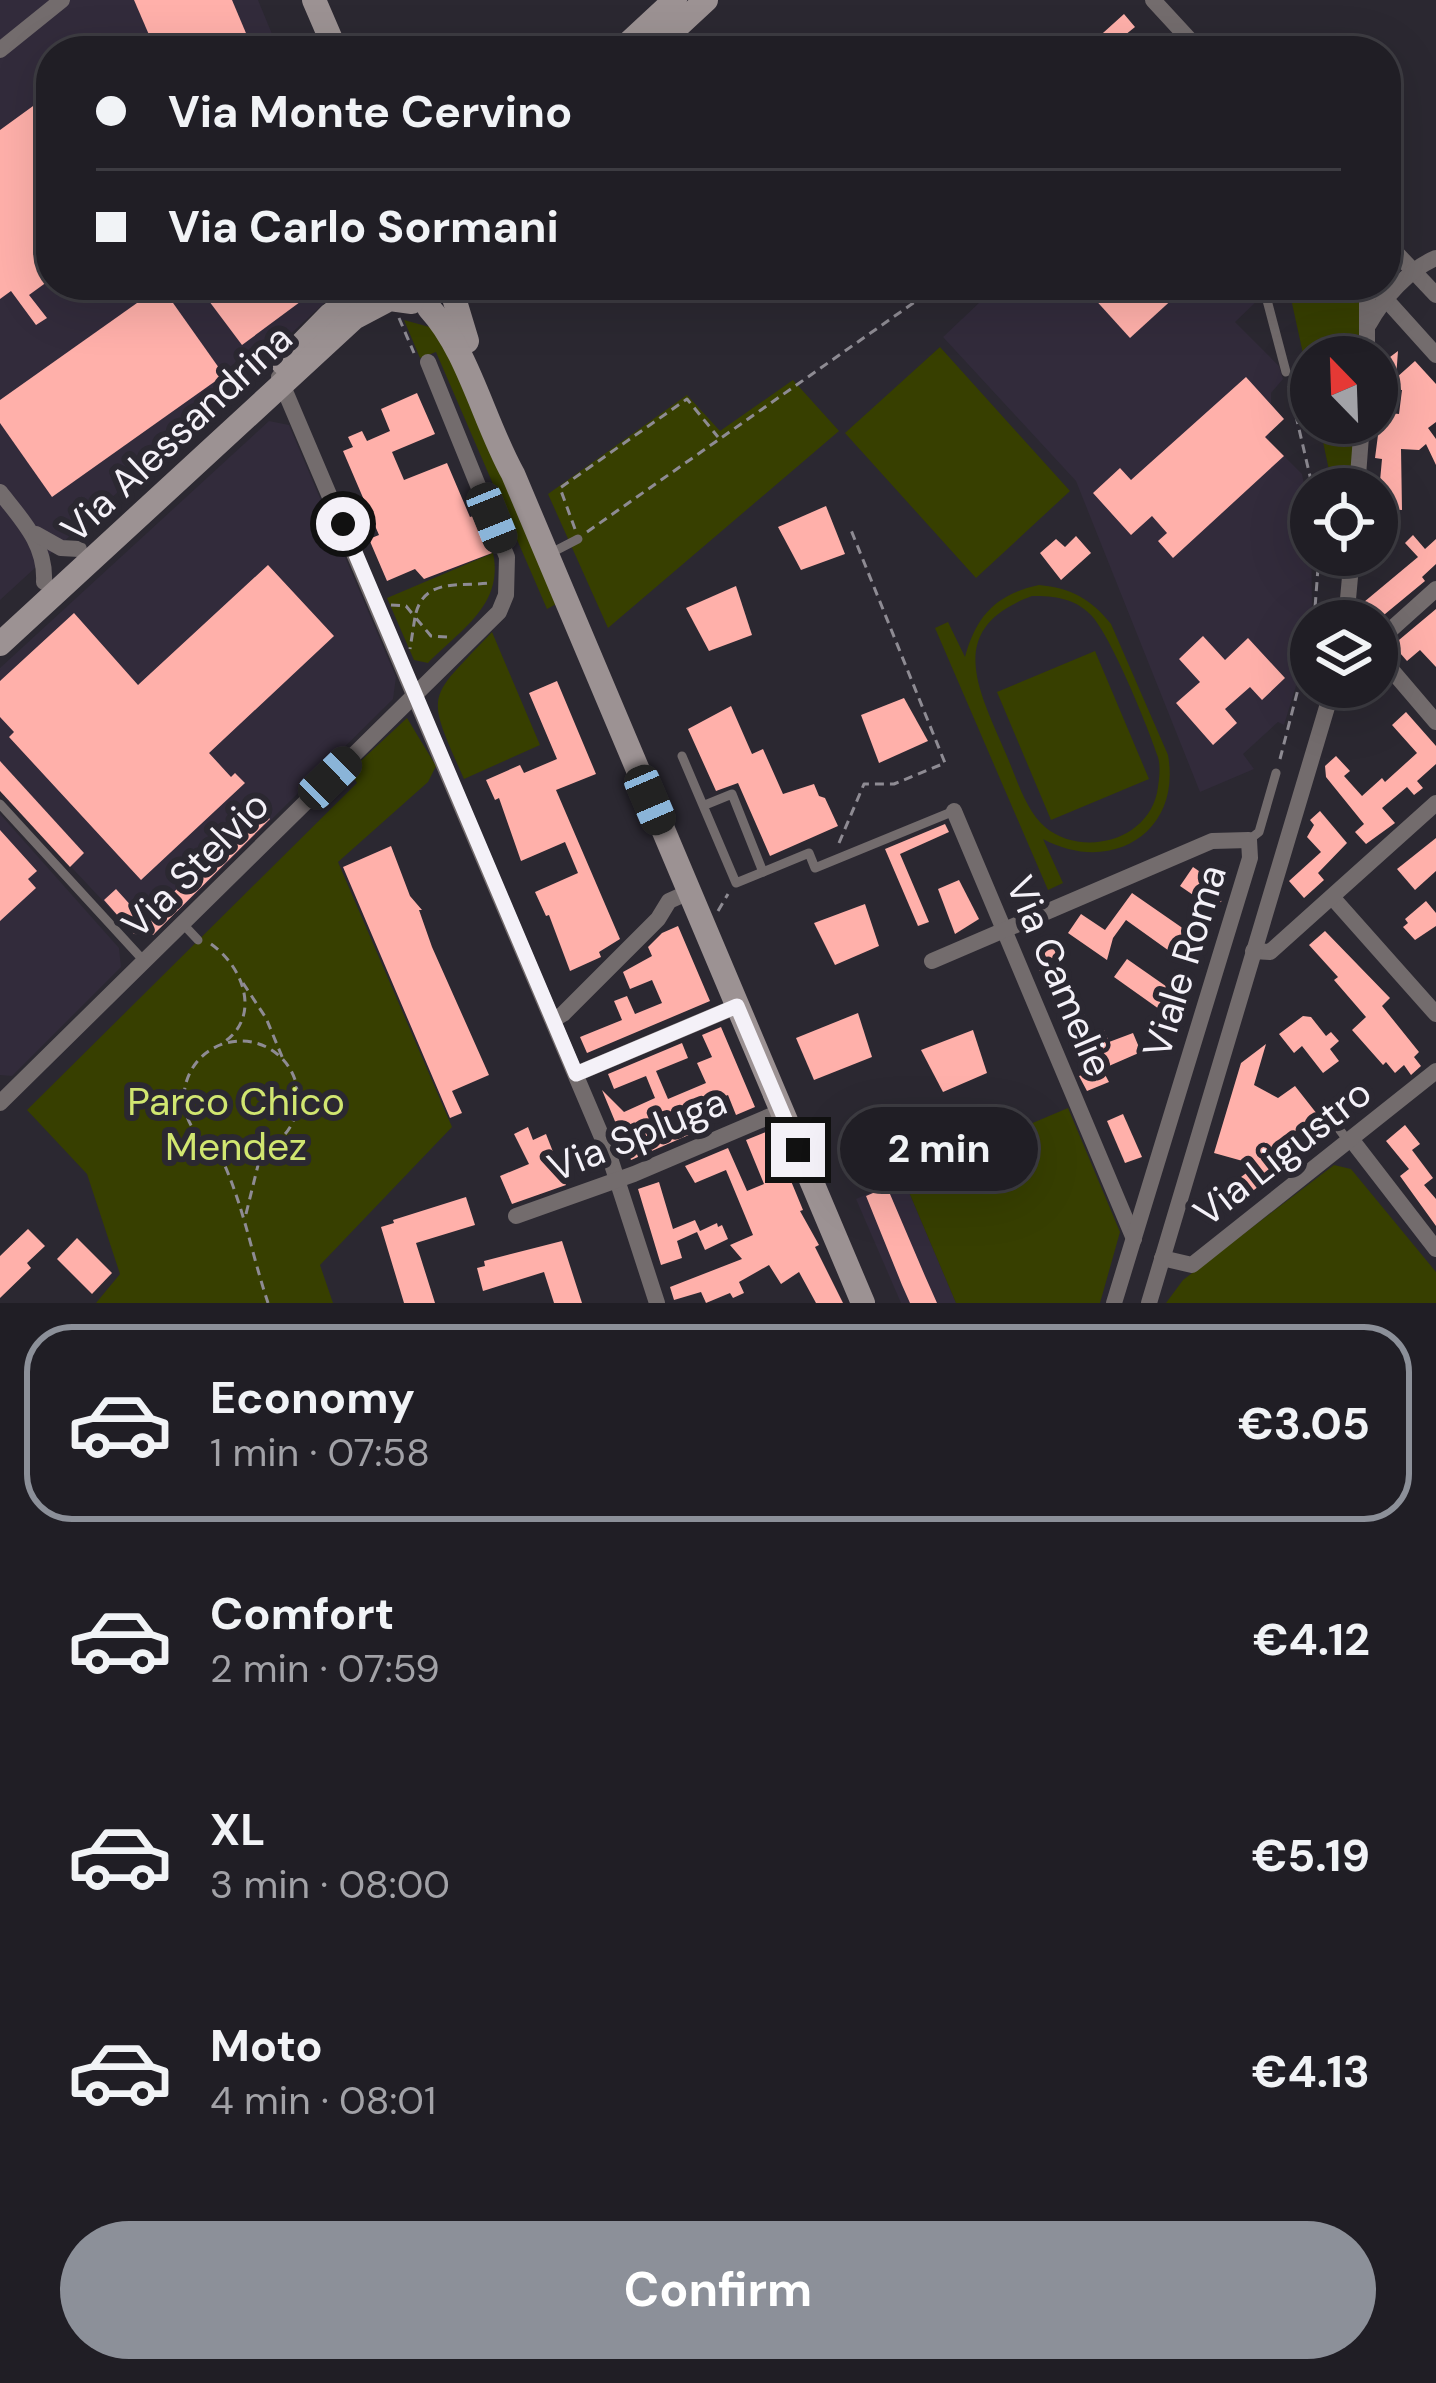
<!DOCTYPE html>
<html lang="en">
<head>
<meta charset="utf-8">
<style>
  :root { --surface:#201e25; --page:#28272d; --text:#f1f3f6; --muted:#a2a2a7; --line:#3d3c42; --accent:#8c9099 }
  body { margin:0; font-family:"DM Sans",sans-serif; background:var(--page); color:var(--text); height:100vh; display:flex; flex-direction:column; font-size:45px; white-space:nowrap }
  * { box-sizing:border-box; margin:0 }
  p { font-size:39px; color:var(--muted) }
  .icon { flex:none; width:66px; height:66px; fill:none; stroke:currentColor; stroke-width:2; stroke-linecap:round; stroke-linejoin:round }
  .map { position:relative; height:1303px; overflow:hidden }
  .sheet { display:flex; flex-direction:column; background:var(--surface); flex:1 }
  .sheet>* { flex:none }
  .banner { position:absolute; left:36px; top:36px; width:1365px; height:264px; border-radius:48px; box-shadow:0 12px 48px #0002,0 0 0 3px var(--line); display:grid; align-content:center; height:264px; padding:0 60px; background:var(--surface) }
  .needle { width:78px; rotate:337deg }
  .fabs { position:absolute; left:1290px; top:336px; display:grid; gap:24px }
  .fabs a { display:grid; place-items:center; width:108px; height:108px; border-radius:50%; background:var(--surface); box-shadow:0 12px 48px #0002,0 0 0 3px var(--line); font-size:60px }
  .end { position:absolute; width:54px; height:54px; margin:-27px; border:15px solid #f4f1f8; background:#111; box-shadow:0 0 0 6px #111 }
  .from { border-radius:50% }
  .bubble { position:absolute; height:84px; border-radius:42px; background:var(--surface); box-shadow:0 12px 48px #0002,0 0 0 3px var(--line); font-size:39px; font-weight:700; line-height:84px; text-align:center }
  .car { position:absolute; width:36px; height:72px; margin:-36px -18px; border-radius:15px; box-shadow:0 0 9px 3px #0007; background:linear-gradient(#222 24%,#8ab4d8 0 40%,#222 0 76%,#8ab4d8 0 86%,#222 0) }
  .banner b { display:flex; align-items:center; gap:42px; height:114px; font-size:45px }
  .banner b+b { border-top:3px solid var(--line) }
  .banner i { width:30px; height:30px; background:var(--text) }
  ul { padding:21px 0 0; list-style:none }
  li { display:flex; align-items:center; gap:36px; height:198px; margin:0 24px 18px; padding:0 36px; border:6px solid transparent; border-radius:48px }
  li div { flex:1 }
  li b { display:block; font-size:45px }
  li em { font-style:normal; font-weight:700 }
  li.current { border-color:var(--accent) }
  li>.icon { width:108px; height:108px; stroke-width:1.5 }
  .button { display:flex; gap:24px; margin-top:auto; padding:24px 60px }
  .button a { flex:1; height:138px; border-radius:72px; background:var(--accent); color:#fff; font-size:48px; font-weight:700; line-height:138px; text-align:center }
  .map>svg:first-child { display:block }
  .built { fill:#322b3b }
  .green { fill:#373f00; fill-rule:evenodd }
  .building { fill:#ffb0aa }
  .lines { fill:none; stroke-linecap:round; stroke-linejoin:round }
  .path { stroke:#8e8b93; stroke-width:3; stroke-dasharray:9 6; stroke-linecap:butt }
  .lane { stroke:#736c6d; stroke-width:9 }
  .street { stroke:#736c6d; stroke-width:16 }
  .secondary { stroke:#9c9293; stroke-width:24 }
  .route { stroke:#f4f1f8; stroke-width:15 }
  .labels { text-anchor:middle; stroke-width:12; stroke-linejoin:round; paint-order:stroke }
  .street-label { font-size:39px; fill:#f4f1f8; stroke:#2b2831 }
  .park-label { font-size:39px; fill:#d1e670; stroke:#2b2831 }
</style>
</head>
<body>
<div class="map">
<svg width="1436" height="1303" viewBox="0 0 1436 1303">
  <rect width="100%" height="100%" fill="#2b2831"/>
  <g class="built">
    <polygon points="0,0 258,0 279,51 51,51 51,285 344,285 0,600"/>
    <polygon points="998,285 1256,285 1259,299 1235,322 1279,366 1283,379 1271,393 1271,404 1284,419 1270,432 1269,441 1302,474 1311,520 1312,606 1303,663 1284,725 1278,722 1243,754 1254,769 1200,792 1076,481 943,337"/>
    <polygon points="269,421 289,425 396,677 393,699 180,910 134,934 0,791 0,668"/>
    <polygon points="0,814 119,948 121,967 12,1076 0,1075"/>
    <polygon points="903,1178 956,1303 901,1303 856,1199"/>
  </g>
  <g class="green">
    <polygon points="1288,285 1357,285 1361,296 1361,357 1311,357 1311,390"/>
    <polygon points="404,320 433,328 448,340 558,603 547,609 436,352 420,358"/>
    <polygon points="940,347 1070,491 976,578 845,433"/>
    <polygon points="793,380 839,431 608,628 548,494 687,395 720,431"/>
    <polygon points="1319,423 1356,423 1351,489 1333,489"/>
    <path d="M493,553c11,52 -32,76 -65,110l-14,-3 -27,-62z"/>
    <path d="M1039,585c32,3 52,14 72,39l57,131c14,79 -58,120 -125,84l20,44 -15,7 -113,-262 13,-6 17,35c11,-41 31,-63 74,-72zM1032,596c23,0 42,2 59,19 20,21 57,112 67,142 3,11 1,24 -1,36 -11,49 -76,64 -112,34 -20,-18 -28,-48 -39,-73 -27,-64 -63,-125 26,-158z"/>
    <path d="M492,632l48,113 -76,34c-39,-89 -38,-77 28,-147z"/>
    <polygon points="1095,651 1149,779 1051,820 997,692"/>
    <polygon points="407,718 436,766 428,782 338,862 452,1127 320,1265 333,1303 96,1303 120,1274 87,1174 27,1110 357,783 350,771"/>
    <polygon points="1068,1108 1120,1232 1100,1303 956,1303 903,1178"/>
    <polygon points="1334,1165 1351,1169 1436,1272 1436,1303 1166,1303 1183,1280"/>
  </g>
  <g class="building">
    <polygon points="134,0 232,0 251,45 236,51 156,51"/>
    <polygon points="1124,14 1135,27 1120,39 1132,51 1083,51"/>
    <polygon points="51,93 51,279 29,295 47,318 36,325 11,291 0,299 0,130"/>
    <polygon points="197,285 323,285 242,345"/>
    <polygon points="1082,285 1188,285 1130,338"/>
    <polygon points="161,286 224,375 52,497 0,423 0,400"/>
    <polygon points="1398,351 1396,378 1415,361 1436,384 1436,422 1428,428 1436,439 1436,465 1426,444 1419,450 1401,449 1402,510 1388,509 1386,546 1377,546 1377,481 1380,481 1382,459 1375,458 1381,412 1399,414 1402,390 1382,389 1382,372 1386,360"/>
    <polygon points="1246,377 1284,419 1265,437 1284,456 1173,558 1158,541 1167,533 1152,516 1131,535 1093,493 1120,468 1131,480"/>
    <polygon points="417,393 435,434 392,452 404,480 447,463 470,517 473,516 492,553 424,579 415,569 387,581 369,539 379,535 343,451 353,447 348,437 362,431 367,441 390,431 381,409"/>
    <polygon points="826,506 845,554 801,570 778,527"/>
    <polygon points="1413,535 1425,549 1436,539 1436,564 1422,577 1425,581 1379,619 1364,602 1418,557 1405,543"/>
    <polygon points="1076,536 1091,553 1061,580 1040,553 1056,539 1065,547"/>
    <polygon points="268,565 334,636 209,753 231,777 235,773 245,783 141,880 9,737 14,732 0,717 0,681 74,613 138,685"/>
    <polygon points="736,586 752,635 709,651 686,608"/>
    <polygon points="1436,609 1436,667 1420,650 1407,661 1393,645"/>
    <polygon points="1203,636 1225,660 1248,638 1285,678 1262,700 1250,687 1225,709 1237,723 1213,745 1176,703 1200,682 1179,659"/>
    <polygon points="557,681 596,774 556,790 620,939 599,952 601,957 570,971 549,915 546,916 535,892 578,873 565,842 521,861 499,798 495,800 486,780 520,765 524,773 557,759 529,693"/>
    <polygon points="904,698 928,741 879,763 861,715"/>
    <polygon points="731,706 752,754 763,749 783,794 814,784 819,796 825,798 838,826 770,856 738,783 716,791 688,729"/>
    <polygon points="1406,712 1436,746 1436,764 1417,781 1423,788 1414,795 1407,787 1382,808 1395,823 1366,844 1355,832 1364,824 1326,777 1325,766 1336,756 1350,771 1344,776 1362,796 1382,778 1385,782 1417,753 1392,725"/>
    <polygon points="0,761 84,853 70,867 0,791"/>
    <polygon points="261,810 270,819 153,935 134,934 104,900 116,889 144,920"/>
    <polygon points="1320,811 1347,843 1318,873 1324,880 1304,898 1289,881 1321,852 1307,837 1314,825 1310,820"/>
    <polygon points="945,824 949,832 900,854 929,922 918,926 885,849"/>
    <polygon points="0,830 37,871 28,879 36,888 0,921"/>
    <polygon points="1436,838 1436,871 1415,890 1397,869"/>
    <polygon points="391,846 410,896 422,910 419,910 432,947 489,1075 452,1091 462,1113 450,1118 343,867"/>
    <polygon points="1193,867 1225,889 1218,912 1180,886"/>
    <polygon points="959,880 979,919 955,934 938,889"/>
    <polygon points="1132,893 1194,936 1179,958 1126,920 1113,938 1107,960 1068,933 1081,914 1105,930"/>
    <polygon points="1426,901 1436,913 1436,926 1415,940 1403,927 1408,923 1405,919"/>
    <polygon points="865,904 879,946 835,965 814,923"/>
    <polygon points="678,926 710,1001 587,1053 580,1037 622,1020 614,1001 627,996 635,1014 662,1003 652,980 630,989 623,972 652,956 648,947 662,933"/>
    <polygon points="1325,931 1390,998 1382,1006 1419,1052 1414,1057 1421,1066 1411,1075 1404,1065 1395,1073 1386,1062 1383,1065 1352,1030 1366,1017 1334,980 1338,977 1309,945"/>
    <polygon points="1055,945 1086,1019 1065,1029 1033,955"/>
    <polygon points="1127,959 1190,1003 1183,1026 1114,977"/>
    <polygon points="858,1013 872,1057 814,1080 796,1038"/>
    <polygon points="1303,1016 1311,1017 1326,1036 1331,1032 1339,1041 1330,1049 1339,1061 1323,1073 1302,1046 1294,1053 1279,1034"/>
    <polygon points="721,1027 755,1107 736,1115 728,1095 707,1103 714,1124 631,1160 602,1090 624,1112 655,1098 646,1076 614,1089 608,1074 682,1043 688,1058 656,1071 668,1099 706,1083 697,1063 712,1057 702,1035"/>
    <polygon points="973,1030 987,1073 943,1092 921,1050"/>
    <polygon points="1104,1030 1109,1042 1133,1033 1141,1052 1102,1069 1109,1082 1087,1091 1079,1076 1099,1068 1086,1038"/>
    <polygon points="1266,1044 1254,1085 1278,1098 1295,1086 1321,1119 1313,1125 1322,1137 1232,1207 1221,1192 1257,1165 1214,1153 1241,1063"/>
    <polygon points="1123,1114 1142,1157 1125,1163 1107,1121"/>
    <polygon points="1405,1125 1420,1144 1412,1150 1433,1178 1424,1185 1436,1199 1436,1226 1400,1176 1409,1169 1386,1141"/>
    <polygon points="528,1127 533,1140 546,1134 566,1185 512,1204 500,1176 529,1164 514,1134"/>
    <polygon points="766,1132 786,1183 791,1181 803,1210 800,1211 819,1245 815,1247 843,1303 816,1303 799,1272 781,1284 769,1265 739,1282 744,1293 733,1298 730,1293 706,1303 701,1292 674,1300 670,1287 742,1259 730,1245 753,1235 726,1170 695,1183 685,1166 728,1148 747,1191 764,1184 746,1140"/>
    <polygon points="659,1182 673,1229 695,1220 700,1231 717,1223 718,1227 722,1225 728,1239 705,1250 697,1232 677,1241 682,1258 661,1265 638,1189"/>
    <polygon points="887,1187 925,1276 937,1303 910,1303 902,1285 866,1196"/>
    <polygon points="466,1197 475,1225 416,1243 435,1303 404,1303 381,1227 394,1223 393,1220"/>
    <polygon points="28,1229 45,1246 27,1263 31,1268 0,1298 0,1256"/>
    <polygon points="77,1238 112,1273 92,1294 57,1259"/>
    <polygon points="562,1241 582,1303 554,1303 544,1272 483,1291 477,1268 485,1266 484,1261"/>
  </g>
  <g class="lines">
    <g class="path">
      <polyline points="475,294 480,285"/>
      <polyline points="399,318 414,353"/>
      <polyline points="1307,375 1311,384"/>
      <polyline points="1289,386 1313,489"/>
      <polyline points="1334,423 1346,439"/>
      <polyline points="575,529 560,488 687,399 718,437"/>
      <polyline points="587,532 939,285"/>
      <polyline points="391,605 406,606 415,617 410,649"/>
      <polyline points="1314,621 1319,555"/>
      <path d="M447,637l-16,-1 -16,-19c8,-40 44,-30 75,-34"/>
      <polyline points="1280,759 1311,639"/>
      <polyline points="839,843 864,784 894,784 945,763 851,530"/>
      <polyline points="718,911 728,894"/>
      <path d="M211,944c34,24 51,75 10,100"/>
      <polyline points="243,983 266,1018 283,1059"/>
      <circle cx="241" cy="1098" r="57"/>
      <path d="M219,1153c24,49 32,99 49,150"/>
      <polyline points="246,1214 261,1153"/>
    </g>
    <g class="lane">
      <polyline points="1263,285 1286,372"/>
      <polyline points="551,553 578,539"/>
      <polyline points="682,756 736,883 763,872 732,794 705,805"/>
      <polyline points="0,804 144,961"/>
      <polyline points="1250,839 1259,832 1276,773"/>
      <polyline points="763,872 809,853 815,868 954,811"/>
      <polyline points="182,923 198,940"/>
      <polyline points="1322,1106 1348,1141"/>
    </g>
    <g class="street">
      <polyline points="1153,0 1200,51"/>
      <polyline points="0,50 62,0"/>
      <polyline points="1386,242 1436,295"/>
      <polyline points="1373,285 1436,355"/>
      <path d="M1369,324c14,-25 40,-55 67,-66"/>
      <polyline points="1367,357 1367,285"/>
      <polyline points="279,377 607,1149 657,1303"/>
      <polyline points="1357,489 1362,423"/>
      <path d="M0,492c22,28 46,52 44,90"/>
      <polyline points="36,534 61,548 79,549"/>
      <polyline points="1346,621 1352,555"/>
      <polyline points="1377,642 1436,589"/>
      <polyline points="1377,653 1436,722"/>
      <polyline points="954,811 1134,1239"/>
      <polyline points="1332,897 1436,1014"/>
      <polyline points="1253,951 1270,952 1436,803"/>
      <polyline points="932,961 1212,841 1249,840 1250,858 1114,1303"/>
      <polyline points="553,1020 563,1014 658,919 669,901 689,892"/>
      <polyline points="576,1074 737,1006"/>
      <polyline points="0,1103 499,612 506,595 507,557 428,362"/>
      <polyline points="1351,1139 1436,1249"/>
      <polyline points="516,1216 634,1174 782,1111"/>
      <polyline points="1162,1258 1192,1265 1436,1071"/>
      <polyline points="1149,1303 1333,687"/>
    </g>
    <g class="secondary">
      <polyline points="314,0 336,51"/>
      <polyline points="620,51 675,0"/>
      <polyline points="651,51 706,0"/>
      <polyline points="454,298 467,341"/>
      <path d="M429,308c39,42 55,114 84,166l350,829"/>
      <polyline points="283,363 330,315 371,285"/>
      <polyline points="0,644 354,318 390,299 412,302"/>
    </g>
  </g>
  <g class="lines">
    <polyline class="route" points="343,524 576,1074 737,1006 798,1150"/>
  </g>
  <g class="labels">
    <g class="street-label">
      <text transform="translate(176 433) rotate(-43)" y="14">Via Alessandrina</text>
      <text transform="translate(195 864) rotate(-45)" y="14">Via Stelvio</text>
      <text transform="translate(1184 961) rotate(-73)" y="14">Viale Roma</text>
      <text transform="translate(1060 976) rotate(67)" y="14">Via Camelie</text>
      <text transform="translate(637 1134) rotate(-22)" y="14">Via Spluga</text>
      <text transform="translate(1282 1152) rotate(-38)" y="14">Via Ligustro</text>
    </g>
    <g class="park-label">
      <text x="236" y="1115">Parco Chico<tspan x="236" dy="45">Mendez</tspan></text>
    </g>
  </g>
</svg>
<div class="fabs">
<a><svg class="needle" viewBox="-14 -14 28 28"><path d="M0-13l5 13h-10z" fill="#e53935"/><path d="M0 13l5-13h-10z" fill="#a2a2a7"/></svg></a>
<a><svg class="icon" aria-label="locate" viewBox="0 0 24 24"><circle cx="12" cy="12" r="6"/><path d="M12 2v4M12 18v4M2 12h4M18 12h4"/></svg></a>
<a><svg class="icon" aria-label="layers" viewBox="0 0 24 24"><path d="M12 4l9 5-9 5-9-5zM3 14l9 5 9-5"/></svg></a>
</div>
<i class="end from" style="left:343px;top:524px"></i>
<i class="end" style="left:798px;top:1150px"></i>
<div class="bubble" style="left:840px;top:1107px;width:198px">2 min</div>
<i class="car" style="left:492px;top:518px;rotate:158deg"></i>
<i class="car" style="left:330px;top:778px;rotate:46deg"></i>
<i class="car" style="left:650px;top:800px;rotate:157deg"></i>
<div class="banner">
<b><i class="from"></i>Via Monte Cervino</b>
<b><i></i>Via Carlo Sormani</b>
</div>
</div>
<section class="sheet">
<ul>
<li class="current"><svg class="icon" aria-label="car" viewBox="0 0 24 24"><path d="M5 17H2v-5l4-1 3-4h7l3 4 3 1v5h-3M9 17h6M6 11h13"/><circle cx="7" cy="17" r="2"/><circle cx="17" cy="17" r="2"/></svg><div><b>Economy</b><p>1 min · 07:58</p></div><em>€3.05</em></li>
<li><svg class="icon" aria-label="car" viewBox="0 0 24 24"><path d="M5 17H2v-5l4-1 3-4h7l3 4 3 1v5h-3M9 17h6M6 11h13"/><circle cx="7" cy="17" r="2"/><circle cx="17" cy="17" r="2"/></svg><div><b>Comfort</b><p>2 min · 07:59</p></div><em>€4.12</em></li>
<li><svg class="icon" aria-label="car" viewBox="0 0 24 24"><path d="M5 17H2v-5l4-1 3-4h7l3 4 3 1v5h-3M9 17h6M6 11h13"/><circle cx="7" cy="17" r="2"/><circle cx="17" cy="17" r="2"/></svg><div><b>XL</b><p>3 min · 08:00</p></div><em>€5.19</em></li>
<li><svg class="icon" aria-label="car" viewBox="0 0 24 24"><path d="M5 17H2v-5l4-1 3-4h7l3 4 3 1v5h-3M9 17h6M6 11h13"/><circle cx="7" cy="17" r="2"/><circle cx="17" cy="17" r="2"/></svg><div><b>Moto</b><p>4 min · 08:01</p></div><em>€4.13</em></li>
</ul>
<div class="button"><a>Confirm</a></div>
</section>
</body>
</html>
